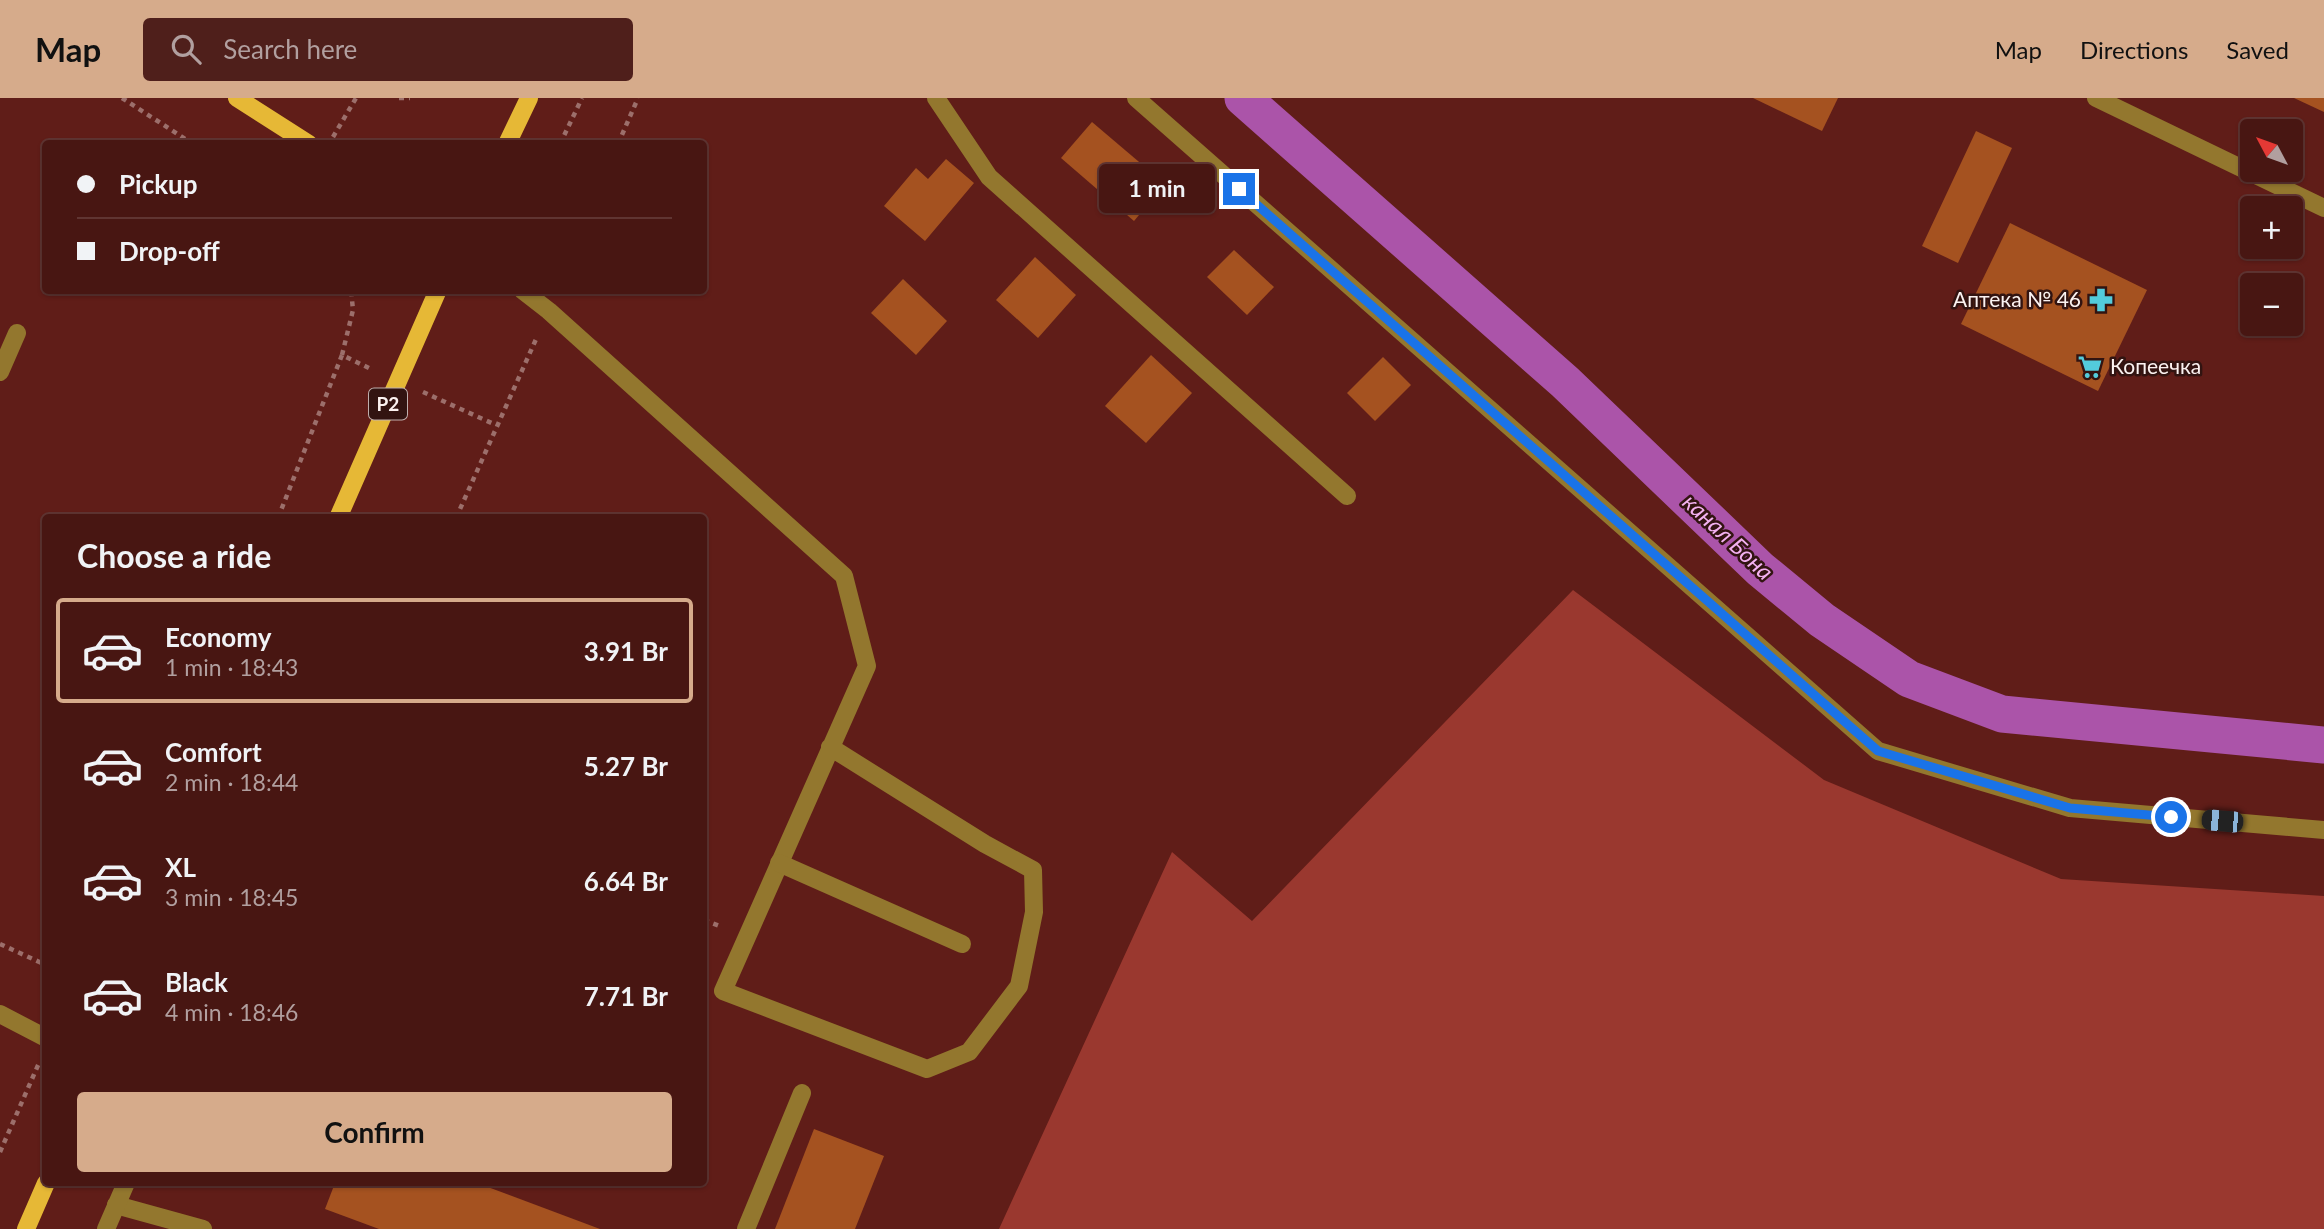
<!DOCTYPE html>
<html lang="en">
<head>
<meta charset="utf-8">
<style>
  :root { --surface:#481612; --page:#4f1f1b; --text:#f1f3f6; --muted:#b19f9f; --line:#603532; --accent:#d6ab8b }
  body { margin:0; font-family:Lato,sans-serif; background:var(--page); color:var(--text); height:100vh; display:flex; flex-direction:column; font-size:26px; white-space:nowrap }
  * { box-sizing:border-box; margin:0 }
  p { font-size:23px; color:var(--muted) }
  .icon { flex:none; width:38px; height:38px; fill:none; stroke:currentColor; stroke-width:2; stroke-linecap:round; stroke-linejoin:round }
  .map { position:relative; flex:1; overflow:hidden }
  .side { position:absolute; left:42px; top:416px; width:665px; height:672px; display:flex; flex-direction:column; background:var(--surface); border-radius:7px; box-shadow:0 2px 5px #0004,0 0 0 2px var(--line) }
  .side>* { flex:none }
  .top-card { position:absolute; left:42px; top:42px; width:665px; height:154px; border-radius:7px; box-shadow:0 2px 5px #0004,0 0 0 2px var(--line); display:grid; align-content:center; height:154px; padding:0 35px; background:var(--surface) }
  .needle { width:46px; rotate:311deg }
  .fabs { position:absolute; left:2240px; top:21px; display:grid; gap:14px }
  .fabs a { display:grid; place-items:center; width:63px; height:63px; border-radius:7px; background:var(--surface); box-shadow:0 2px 5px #0004,0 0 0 2px var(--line); font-size:35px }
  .end { position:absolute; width:32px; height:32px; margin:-16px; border:9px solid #1a73e8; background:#fff; box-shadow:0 0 0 4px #fff }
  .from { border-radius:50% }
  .bubble { position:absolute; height:49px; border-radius:7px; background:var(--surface); box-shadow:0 2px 5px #0004,0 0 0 2px var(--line); font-size:23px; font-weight:700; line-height:49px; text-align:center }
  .car { position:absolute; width:21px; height:42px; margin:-21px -10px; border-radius:9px; box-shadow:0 0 5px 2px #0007; background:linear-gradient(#222 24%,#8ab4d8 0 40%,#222 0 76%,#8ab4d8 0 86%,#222 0) }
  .top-card b { display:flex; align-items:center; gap:24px; height:66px; font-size:26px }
  .top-card b+b { border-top:2px solid var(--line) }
  .top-card i { width:18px; height:18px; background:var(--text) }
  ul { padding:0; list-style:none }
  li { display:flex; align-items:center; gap:21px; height:105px; margin:0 14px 10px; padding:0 21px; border:4px solid transparent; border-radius:7px }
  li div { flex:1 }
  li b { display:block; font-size:26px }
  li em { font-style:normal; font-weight:700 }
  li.current { border-color:var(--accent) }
  li>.icon { width:63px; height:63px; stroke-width:1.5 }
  h2 { padding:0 35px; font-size:32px; line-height:84px }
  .cta { display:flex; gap:14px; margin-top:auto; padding:14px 35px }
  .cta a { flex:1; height:80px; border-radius:7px; background:var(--accent); color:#111; font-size:28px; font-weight:700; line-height:80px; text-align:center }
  header { display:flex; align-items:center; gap:42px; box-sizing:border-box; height:98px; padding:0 35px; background:var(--accent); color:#111 }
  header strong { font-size:33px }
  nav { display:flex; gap:38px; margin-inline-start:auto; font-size:24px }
  .search { width:490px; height:63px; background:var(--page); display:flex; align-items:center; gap:18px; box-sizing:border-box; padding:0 24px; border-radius:7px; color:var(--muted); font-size:26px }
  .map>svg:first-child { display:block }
  .green { fill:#9a382f }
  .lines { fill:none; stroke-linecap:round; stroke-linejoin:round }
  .canal { stroke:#ab54a9; stroke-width:37 }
  .building { fill:#a55220 }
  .path { stroke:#9c6f6b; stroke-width:4.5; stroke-dasharray:5 5; stroke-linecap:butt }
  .minor { stroke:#93772e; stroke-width:18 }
  .major { stroke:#e6b836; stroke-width:18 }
  .route { stroke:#1a73e8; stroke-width:9 }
  .labels { text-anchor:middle; stroke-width:5; stroke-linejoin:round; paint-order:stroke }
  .shield { fill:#321411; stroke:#bfafad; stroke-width:2 }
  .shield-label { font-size:19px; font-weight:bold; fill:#fbf2f0 }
  .poi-label { font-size:21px; fill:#fbf2f0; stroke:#321411; text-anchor:end }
  .water-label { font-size:23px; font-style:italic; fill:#f3b1f0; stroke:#321411 }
</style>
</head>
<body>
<header>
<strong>Map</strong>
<div class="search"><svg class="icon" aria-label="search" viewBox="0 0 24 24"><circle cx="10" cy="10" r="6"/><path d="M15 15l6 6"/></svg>Search here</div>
<nav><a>Map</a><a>Directions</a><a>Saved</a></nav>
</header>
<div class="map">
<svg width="2324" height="1131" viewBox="0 0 2324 1131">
  <rect width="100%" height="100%" fill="#601d18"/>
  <polygon class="green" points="1573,492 1824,682 2061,781 2324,798 2324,1131 999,1131 1172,754 1252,823"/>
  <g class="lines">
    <polyline class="canal" points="1243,0 1565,284 1760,471 1822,522 1909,581 2002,616 2324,647"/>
  </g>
  <g class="building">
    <polygon points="1753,0 1838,0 1822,33"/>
    <polygon points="2294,0 2324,0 2324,14"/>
    <polygon points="1092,24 1165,86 1134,123 1061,60"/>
    <polygon points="1976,33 2012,50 1958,165 1922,148"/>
    <polygon points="946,61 974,85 925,143 884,108 916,70 928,81"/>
    <polygon points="2010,125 2147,192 2098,293 1961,226"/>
    <polygon points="1234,152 1274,189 1247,217 1207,179"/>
    <polygon points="1035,159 1076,197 1038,240 996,202"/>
    <polygon points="903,181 947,223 916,257 871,215"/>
    <polygon points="1151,257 1192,295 1146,345 1105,308"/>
    <polygon points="1383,259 1411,287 1375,323 1347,295"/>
    <polygon points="814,1031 884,1058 855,1131 775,1131"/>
    <polygon points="335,1085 477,1085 600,1131 379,1131 325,1111"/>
  </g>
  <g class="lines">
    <g class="path">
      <polyline points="122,0 193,46"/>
      <polyline points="399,0 410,0"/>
      <polyline points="333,39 356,0"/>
      <polyline points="560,46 582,0"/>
      <polyline points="618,46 638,0"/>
      <polyline points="342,257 353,212 351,192"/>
      <polyline points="423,294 496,327"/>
      <polyline points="278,420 342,257 373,272"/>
      <polyline points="456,420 537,239"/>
      <polyline points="704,822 722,829"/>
      <polyline points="0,846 46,867"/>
      <polyline points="0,1054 39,965"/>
    </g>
    <g class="minor">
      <polyline points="936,0 989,79 1347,398"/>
      <polyline points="1136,0 1878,653 2070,710 2324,732"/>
      <polyline points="2096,0 2324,110"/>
      <polyline points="522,192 549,213 844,478 867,568 723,893 927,971 969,954 1019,888 1034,814 1033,772 985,746 830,649"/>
      <polyline points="0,274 17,235"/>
      <polyline points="779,765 962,846"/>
      <polyline points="0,916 46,940"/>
      <polyline points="116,1107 203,1131"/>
      <polyline points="106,1131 126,1085"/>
      <polyline points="746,1131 802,995"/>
    </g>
    <g class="major">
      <polyline points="237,0 309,46"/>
      <polyline points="507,46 529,0"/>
      <polyline points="338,420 438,192"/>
      <polyline points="26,1131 46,1085"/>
    </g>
  </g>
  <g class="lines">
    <polyline class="route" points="1239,91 1878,653 2070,710 2171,719"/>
  </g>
  <defs>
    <g id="pharmacy-bare" transform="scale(1.89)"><path d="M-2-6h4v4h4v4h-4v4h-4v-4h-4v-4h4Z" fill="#53cbdb" stroke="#321411" stroke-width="2.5" paint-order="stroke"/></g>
    <g id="supermarket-bare" transform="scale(1.89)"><path d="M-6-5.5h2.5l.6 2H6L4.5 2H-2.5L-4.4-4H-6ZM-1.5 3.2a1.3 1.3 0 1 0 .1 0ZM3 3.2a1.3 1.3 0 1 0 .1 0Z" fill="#53cbdb" stroke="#321411" stroke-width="2.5" paint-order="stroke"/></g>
  </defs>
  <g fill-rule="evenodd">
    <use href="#pharmacy-bare" x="2101" y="202"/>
    <use href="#supermarket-bare" x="2090" y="269"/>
  </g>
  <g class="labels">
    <rect class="shield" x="369" y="290.5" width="38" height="31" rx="5"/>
    <g class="shield-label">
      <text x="388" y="313">Р2</text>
    </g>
    <g class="poi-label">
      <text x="2081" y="209">Аптека № 46</text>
      <text x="2110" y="276" text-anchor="start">Копеечка</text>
    </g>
    <g class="water-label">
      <text transform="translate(1728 439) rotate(43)" y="8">канал Бона</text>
    </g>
  </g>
</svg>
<div class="fabs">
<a><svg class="needle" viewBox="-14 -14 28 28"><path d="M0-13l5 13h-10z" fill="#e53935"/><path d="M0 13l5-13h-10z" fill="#b19f9f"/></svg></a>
<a>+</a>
<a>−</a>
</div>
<i class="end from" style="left:2171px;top:719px"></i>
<i class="end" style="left:1239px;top:91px"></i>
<div class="bubble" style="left:1099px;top:66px;width:116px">1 min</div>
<i class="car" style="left:2222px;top:723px;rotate:275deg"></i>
<div class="top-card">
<b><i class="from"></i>Pickup</b>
<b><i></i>Drop-off</b>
</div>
<section class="side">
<h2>Choose a ride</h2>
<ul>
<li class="current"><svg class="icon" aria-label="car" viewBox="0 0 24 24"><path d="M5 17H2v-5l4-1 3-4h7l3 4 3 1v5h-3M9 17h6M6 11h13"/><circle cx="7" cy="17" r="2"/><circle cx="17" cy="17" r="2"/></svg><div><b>Economy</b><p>1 min · 18:43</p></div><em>3.91 Br</em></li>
<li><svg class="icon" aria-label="car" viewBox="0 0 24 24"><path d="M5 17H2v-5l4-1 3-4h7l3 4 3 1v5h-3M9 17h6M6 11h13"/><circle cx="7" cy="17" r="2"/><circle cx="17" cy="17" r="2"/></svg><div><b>Comfort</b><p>2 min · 18:44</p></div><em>5.27 Br</em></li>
<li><svg class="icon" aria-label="car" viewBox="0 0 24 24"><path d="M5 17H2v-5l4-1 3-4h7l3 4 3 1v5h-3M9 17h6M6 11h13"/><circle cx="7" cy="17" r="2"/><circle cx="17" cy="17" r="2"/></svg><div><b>XL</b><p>3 min · 18:45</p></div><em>6.64 Br</em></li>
<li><svg class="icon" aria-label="car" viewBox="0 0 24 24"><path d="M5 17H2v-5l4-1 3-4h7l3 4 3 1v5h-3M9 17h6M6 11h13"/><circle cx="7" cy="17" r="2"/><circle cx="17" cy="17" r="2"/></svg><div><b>Black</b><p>4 min · 18:46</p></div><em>7.71 Br</em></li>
</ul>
<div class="cta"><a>Confirm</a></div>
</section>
</div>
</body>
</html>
